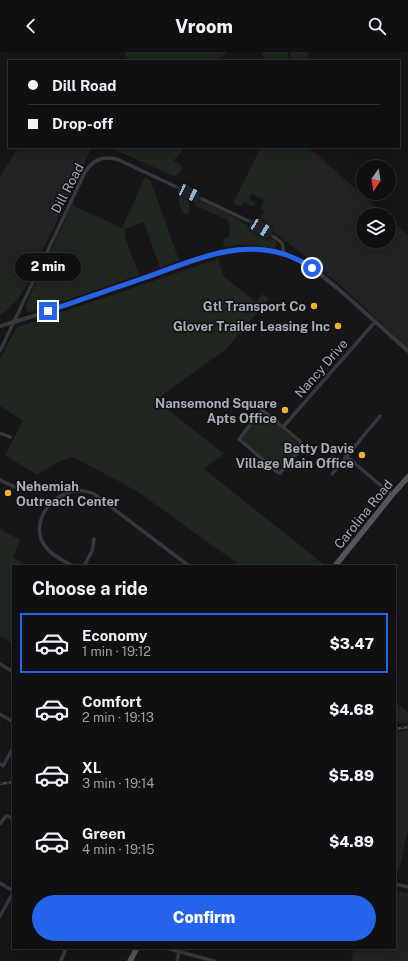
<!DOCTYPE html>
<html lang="en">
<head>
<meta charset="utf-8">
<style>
  :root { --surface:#101012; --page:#1e1e20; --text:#f1f3f6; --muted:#9c9d9f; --line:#303032; --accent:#2563eb }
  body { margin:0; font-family:"Public Sans",sans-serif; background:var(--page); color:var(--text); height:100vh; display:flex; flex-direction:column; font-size:15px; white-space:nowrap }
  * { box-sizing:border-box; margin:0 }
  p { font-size:13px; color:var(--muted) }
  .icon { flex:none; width:22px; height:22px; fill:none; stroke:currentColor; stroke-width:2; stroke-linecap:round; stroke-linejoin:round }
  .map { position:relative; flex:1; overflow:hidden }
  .sheet { position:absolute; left:12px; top:513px; width:384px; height:384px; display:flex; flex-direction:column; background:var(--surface); border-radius:0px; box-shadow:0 2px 10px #0003,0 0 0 1px var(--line) }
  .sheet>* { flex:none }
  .hud { position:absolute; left:8px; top:8px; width:392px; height:88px; border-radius:0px; box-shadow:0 2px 10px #0003,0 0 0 1px var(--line); display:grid; align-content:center; height:88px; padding:0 20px; background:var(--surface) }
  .needle { width:26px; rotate:193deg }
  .controls { position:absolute; left:356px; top:108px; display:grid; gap:8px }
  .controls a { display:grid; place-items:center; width:40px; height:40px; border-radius:50%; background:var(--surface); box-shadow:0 2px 10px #0003,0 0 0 1px var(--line); font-size:20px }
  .end { position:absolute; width:18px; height:18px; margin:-9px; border:5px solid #2563eb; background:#fff; box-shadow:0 0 0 2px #fff }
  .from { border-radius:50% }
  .bubble { position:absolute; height:28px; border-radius:14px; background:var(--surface); box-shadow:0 2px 10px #0003,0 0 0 1px var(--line); font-size:13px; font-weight:800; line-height:28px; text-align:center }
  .car { position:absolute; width:12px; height:24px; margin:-12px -6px; border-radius:5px; box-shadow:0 0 3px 1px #0007; background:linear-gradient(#222 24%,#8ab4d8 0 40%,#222 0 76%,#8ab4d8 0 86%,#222 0) }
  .hud b { display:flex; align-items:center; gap:14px; height:38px; font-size:15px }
  .hud b+b { border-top:1px solid var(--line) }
  .hud i { width:10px; height:10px; background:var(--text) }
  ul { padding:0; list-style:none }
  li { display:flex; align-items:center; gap:12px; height:60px; margin:0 8px 6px; padding:0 12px; border:2px solid transparent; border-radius:0px }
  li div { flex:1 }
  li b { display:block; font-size:15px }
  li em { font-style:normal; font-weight:800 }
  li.on { border-color:var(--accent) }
  li>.icon { width:36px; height:36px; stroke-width:1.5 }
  h2 { padding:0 20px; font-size:18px; line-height:48px }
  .cta { display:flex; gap:8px; margin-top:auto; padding:8px 20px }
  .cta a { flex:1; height:46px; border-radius:24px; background:var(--accent); color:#fff; font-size:16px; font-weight:800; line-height:46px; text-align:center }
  header { display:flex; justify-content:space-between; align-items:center; height:52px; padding:0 20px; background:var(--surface); font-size:18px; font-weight:800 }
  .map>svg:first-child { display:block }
  .built { fill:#222225 }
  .green { fill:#1e261f }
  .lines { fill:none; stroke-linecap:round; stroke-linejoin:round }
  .minor { stroke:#37383d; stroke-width:3.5 }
  .tertiary { stroke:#37383d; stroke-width:4 }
  .primary { stroke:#53555c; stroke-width:5.5 }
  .rail-casing { stroke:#4a4c52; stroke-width:2.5 }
  .rail { stroke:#111113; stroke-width:1; stroke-dasharray:3; stroke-linecap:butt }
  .route { stroke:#2563eb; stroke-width:5 }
  .poi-dot { fill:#f2b134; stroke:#111113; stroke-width:1.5 }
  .labels { text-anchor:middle; stroke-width:3; stroke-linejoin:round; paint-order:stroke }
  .street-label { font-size:13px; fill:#a8adb8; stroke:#111113 }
  .poi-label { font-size:13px; font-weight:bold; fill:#a8adb8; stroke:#111113; text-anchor:end }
</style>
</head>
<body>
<header><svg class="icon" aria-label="back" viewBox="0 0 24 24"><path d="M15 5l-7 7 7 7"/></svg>Vroom<svg class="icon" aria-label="search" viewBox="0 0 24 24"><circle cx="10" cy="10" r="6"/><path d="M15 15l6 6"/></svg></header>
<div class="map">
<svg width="408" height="909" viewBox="0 0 408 909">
  <rect width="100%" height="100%" fill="#161618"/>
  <g class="built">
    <polygon points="19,95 91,95 85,110 27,232 0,215 0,124"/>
    <polygon points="314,100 385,163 363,163 363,189 389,189 389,166 408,183 408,296 339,232 297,198 257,168"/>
    <polygon points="395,838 408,841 408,909 351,909 354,896 395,896"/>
  </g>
  <g class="green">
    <polygon points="124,0 227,0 221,6 212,9 129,9"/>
    <polygon points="261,0 288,0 289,9 265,9"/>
    <polygon points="290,0 307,0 310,9 291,9"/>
    <polygon points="109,95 184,95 180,102 173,109 180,112 182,116 178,123 173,124"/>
    <polygon points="261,95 309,95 315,105 267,159 260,157 264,148 252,142 249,147 256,151 253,155 244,150 241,155 233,151"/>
    <polygon points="145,125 151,130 179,208 160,216 144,170 125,177 125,186 139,223 35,259 31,260 27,259 26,252 72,153 122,176"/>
    <path d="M185,141l4,4v17h-5c-4,-5 -6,-14 -5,-20z"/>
    <polygon points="192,145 227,161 272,187 276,190 277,193 275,196 271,196 245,192 224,195 223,187 230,184 228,168 194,153"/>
    <polygon points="218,207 224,225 256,250 263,242 269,247 226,297 156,348 224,402 204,417 326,514 241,514 138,440 113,426 72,405 60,409 37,423 5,403 23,369 0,354 0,307 14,279 18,275"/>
    <polygon points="0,215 27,232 18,247 0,264"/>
    <polygon points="263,361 301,393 278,419 241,386"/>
    <polygon points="0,477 20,488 13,505 27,514 13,514 13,592 0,584"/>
    <polygon points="395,650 408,660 408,670 395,672"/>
    <polygon points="408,678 408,777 399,819 395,820 395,680"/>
  </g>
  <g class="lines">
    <g class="minor">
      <path d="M0,299l85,-179c8,-13 19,-17 34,-12l134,63 24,16 5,4 2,10"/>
      <polygon points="262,358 301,390 302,395 280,421 277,420 239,387"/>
      <polyline points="283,375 375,270"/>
      <polyline points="0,381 10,385"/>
      <polyline points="346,404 392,443"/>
      <polyline points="332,422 380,364"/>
      <polyline points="0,428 19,437"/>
      <path d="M73,514c-9,-5 -21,-10 -28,-20 -20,-28 19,-67 49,-52l95,72"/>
      <polyline points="84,514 92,499 94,487"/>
      <polyline points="0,612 13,620"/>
      <polyline points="0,662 13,670"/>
      <polyline points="0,712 3,714 13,696"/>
      <polyline points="0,772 6,764 13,766"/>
      <polyline points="0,831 13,839"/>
      <polyline points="395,832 408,835"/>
      <polyline points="0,864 13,841"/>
      <polyline points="166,896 214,909"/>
      <polyline points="61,909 66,896"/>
      <polyline points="177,909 179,900"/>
    </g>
    <path class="tertiary" d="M0,274l37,-11 183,-63c62,-12 86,9 131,48 19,17 38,34 57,51"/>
    <g class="primary">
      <polyline points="335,514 392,443 408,425"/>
      <polyline points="130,909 137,896"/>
    </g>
    <g class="rail-casing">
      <g id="rail">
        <polyline points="395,677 408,675"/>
        <polyline points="0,732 13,730"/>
      </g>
    </g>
    <use href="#rail" class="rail"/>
  </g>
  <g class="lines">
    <path class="route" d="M48,259c32,-11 64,-22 96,-33 56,-20 113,-48 168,-10"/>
  </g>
  <g class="poi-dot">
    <circle cx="314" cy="254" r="4"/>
    <circle cx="338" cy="274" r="4"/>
    <circle cx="285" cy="358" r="4"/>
    <circle cx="362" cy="403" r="4"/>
    <circle cx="8" cy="441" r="4"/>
  </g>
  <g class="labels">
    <g class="street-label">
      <text transform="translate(67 136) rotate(-62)" y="5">Dill Road</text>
      <text transform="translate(321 316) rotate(-49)" y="5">Nancy Drive</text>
      <text transform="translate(363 462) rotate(-51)" y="5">Carolina Road</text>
    </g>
    <g class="poi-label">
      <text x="306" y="259">Gtl Transport Co</text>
      <text x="330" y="279">Glover Trailer Leasing Inc</text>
      <text x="277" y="356">Nansemond Square<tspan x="277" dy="15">Apts Office</tspan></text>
      <text x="354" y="401">Betty Davis<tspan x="354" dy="15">Village Main Office</tspan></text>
      <text x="16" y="439" text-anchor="start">Nehemiah<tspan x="16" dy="15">Outreach Center</tspan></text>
    </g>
  </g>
</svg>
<div class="controls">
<a><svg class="needle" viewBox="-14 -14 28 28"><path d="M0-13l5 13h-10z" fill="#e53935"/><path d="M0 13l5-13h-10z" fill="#9c9d9f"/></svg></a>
<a><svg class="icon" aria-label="layers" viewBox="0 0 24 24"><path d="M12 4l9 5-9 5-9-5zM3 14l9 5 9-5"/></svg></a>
</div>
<i class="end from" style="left:312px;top:216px"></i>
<i class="end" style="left:48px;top:259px"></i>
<div class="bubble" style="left:15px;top:201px;width:66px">2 min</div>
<i class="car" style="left:189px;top:141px;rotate:115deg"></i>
<i class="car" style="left:261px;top:176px;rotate:121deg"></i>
<div class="hud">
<b><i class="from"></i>Dill Road</b>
<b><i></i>Drop-off</b>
</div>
<section class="sheet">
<h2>Choose a ride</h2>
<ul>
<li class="on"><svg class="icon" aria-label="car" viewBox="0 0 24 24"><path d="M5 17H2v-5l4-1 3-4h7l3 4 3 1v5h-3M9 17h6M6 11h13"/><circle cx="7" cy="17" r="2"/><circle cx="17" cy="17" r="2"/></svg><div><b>Economy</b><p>1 min · 19:12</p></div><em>$3.47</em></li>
<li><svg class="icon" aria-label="car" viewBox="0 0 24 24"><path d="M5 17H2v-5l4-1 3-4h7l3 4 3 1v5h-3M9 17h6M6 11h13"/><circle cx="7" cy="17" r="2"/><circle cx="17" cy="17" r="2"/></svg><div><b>Comfort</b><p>2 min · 19:13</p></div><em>$4.68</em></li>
<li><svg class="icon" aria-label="car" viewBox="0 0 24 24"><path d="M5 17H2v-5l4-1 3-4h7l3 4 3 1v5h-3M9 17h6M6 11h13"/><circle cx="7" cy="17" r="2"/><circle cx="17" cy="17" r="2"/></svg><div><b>XL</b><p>3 min · 19:14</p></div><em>$5.89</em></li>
<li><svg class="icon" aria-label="car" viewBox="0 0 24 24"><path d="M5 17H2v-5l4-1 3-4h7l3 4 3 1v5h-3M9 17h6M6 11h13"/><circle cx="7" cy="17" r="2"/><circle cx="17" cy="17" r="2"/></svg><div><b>Green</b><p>4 min · 19:15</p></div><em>$4.89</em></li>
</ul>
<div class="cta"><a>Confirm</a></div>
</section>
</div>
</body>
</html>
